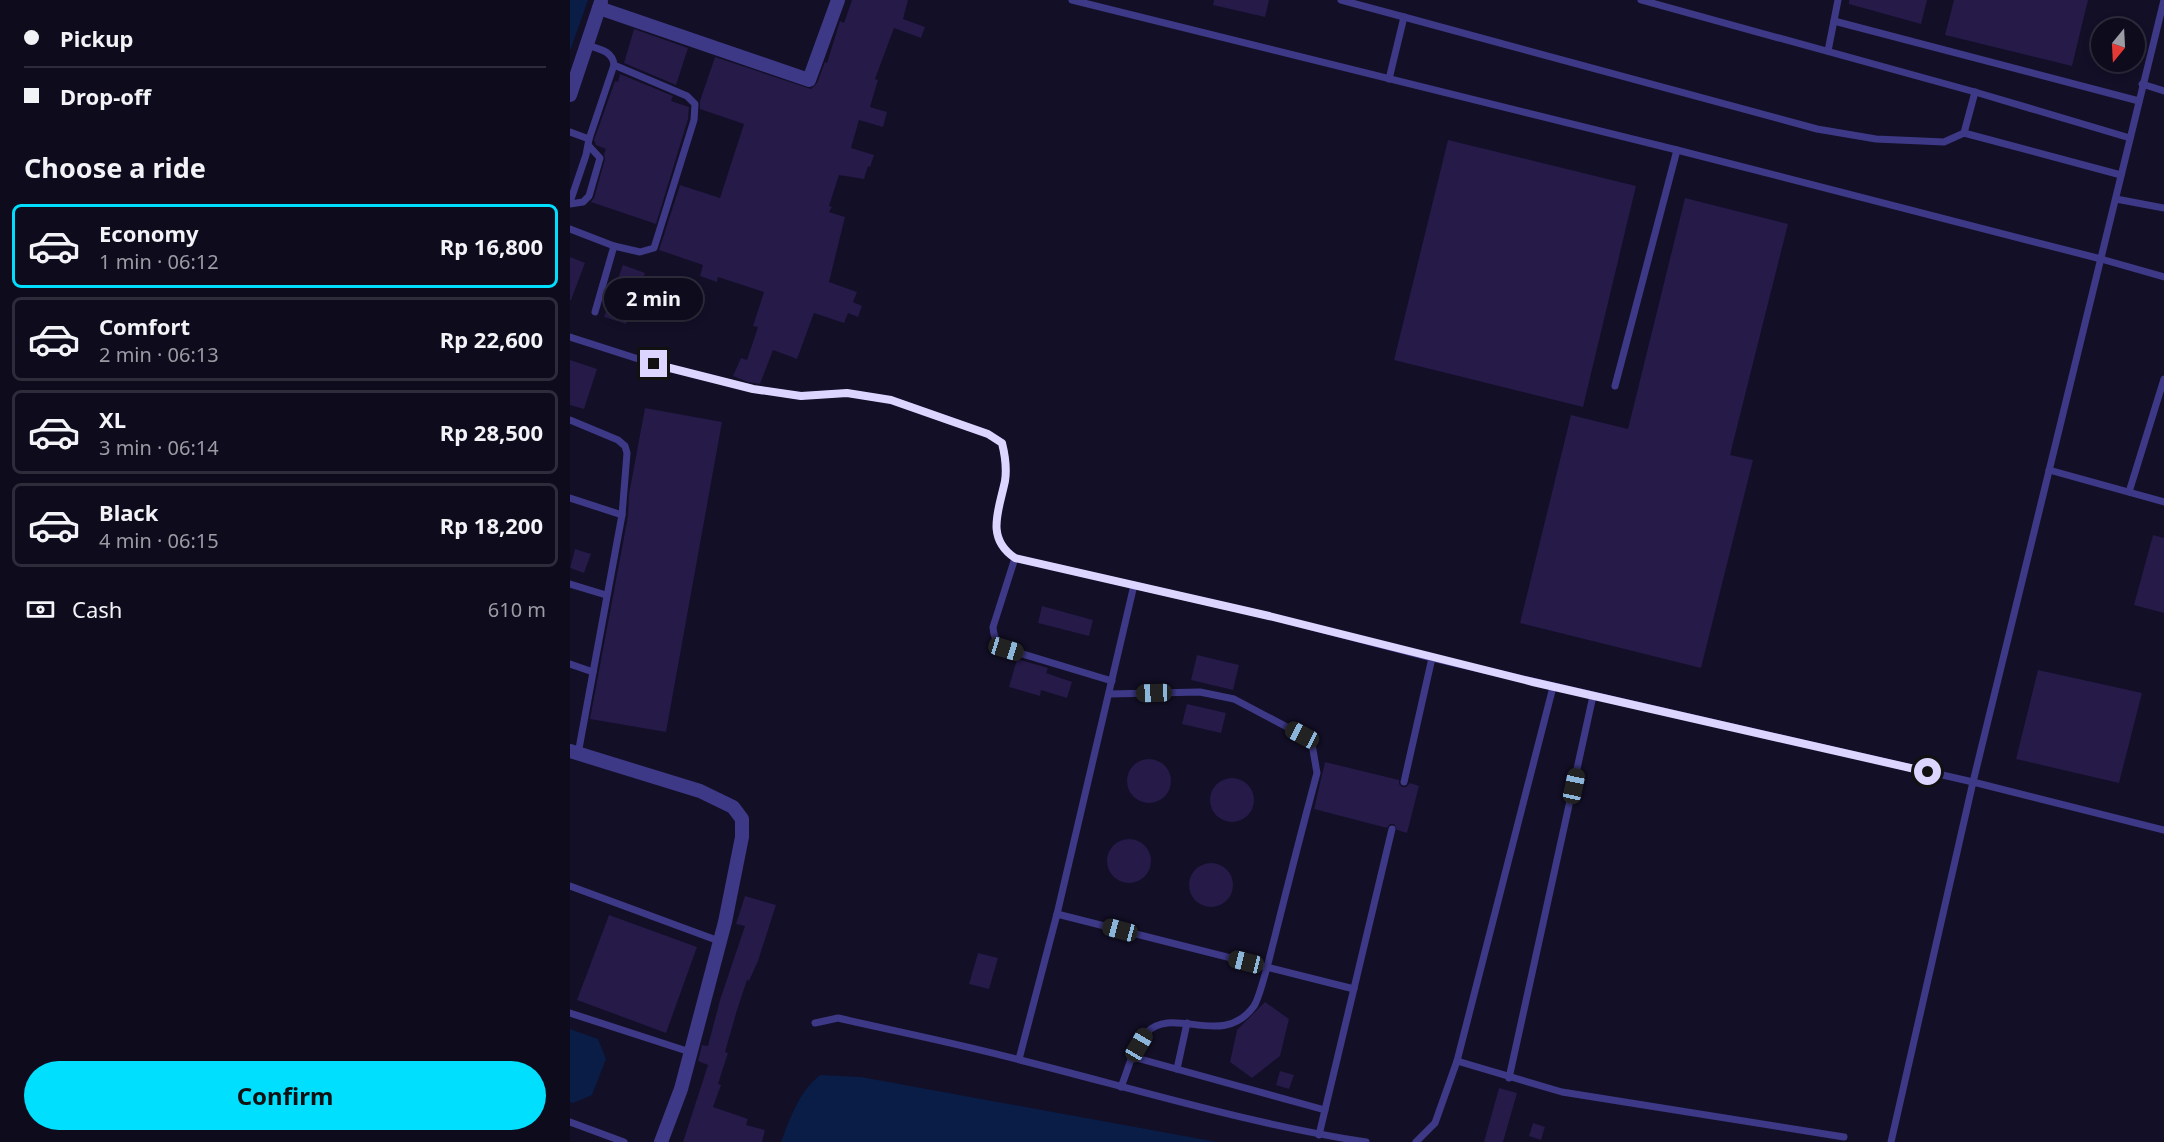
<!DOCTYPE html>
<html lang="en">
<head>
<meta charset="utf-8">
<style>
  :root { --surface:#0e0b1d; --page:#1c192a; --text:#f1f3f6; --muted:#9b9ba4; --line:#2e2b3b; --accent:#01dfff }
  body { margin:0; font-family:"Noto Sans",sans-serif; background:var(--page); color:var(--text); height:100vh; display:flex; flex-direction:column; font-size:22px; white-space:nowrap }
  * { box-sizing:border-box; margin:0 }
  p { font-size:20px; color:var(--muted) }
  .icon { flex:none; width:33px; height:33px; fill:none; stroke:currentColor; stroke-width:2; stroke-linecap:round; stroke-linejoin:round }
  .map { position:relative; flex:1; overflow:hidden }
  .drawer { display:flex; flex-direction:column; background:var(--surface); width:570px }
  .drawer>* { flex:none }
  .top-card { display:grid; align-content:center; height:132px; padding:0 24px; background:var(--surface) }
  .needle { width:39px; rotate:198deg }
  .tools { position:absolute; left:1521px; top:18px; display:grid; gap:12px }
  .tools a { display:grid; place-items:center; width:54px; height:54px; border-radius:50%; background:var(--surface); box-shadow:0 3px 9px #0003,0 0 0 2px var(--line); font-size:30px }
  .end { position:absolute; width:27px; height:27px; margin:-14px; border:8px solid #dbd5ff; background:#111; box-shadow:0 0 0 3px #111 }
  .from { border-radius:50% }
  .bubble { position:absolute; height:42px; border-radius:21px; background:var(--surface); box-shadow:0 3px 9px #0003,0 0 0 2px var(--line); font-size:20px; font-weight:700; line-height:42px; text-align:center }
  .car { position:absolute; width:18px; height:36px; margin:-18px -9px; border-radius:8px; box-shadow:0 0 4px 2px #0007; background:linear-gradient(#222 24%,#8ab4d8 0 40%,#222 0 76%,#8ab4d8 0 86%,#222 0) }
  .top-card b { display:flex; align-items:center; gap:21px; height:57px; font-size:22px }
  .top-card b+b { border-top:2px solid var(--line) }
  .top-card i { width:15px; height:15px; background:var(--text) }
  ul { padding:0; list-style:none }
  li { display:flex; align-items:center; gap:18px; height:84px; margin:0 12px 9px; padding:0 12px; border:3px solid var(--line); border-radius:9px }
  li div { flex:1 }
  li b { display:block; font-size:22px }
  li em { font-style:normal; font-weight:700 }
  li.active { border-color:var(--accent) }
  li>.icon { width:54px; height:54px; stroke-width:1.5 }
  h2 { padding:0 24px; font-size:27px; line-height:72px }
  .pay { display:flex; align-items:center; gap:15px; height:66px; padding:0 24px; font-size:22px }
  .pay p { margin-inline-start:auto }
  .button { display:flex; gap:12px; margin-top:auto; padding:12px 24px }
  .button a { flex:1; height:69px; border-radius:36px; background:var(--accent); color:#111; font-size:24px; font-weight:700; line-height:69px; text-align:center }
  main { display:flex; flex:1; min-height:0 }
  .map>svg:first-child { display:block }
  .water { fill:#091d46 }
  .building { fill:#251a48 }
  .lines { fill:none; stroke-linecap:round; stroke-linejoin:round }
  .service { stroke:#3e3987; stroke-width:7 }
  .minor { stroke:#3e3987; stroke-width:14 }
  .route { stroke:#dbd5ff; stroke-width:8 }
</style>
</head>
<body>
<main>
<section class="drawer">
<div class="top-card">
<b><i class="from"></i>Pickup</b>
<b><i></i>Drop-off</b>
</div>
<h2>Choose a ride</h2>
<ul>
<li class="active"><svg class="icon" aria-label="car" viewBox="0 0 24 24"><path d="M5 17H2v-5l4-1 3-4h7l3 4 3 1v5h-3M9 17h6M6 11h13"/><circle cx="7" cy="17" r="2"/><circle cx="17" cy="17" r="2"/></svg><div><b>Economy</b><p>1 min · 06:12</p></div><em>Rp 16,800</em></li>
<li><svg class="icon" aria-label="car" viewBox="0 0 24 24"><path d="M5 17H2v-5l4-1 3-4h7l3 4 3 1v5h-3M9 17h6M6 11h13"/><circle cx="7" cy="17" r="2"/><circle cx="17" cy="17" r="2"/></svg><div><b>Comfort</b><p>2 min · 06:13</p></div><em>Rp 22,600</em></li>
<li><svg class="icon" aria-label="car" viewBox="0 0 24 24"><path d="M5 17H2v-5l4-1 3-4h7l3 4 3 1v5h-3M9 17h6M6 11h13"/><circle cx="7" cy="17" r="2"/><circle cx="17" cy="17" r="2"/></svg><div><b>XL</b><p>3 min · 06:14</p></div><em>Rp 28,500</em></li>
<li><svg class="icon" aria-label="car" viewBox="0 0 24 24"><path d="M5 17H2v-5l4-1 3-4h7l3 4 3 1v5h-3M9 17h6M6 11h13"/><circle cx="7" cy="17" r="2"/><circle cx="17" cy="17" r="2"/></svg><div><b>Black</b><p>4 min · 06:15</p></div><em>Rp 18,200</em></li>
</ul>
<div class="pay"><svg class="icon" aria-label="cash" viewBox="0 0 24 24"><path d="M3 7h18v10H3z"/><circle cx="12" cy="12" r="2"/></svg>Cash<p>610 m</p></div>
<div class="button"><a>Confirm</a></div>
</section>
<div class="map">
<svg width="1594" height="1142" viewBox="0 0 1594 1142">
  <rect width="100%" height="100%" fill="#130f27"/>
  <g class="water">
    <polygon points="0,0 18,0 0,51"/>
    <polygon points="0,1029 28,1039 36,1059 22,1095 3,1103 0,1102"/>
    <path d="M250,1075l41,2 356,65h-436c10,-25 17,-49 39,-67z"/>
  </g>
  <g class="building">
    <polygon points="282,0 338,0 333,19 355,27 351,38 324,28 305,79 308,80 300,107 317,112 313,127 289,120 281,148 304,155 300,167 298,166 294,179 269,175 259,206 262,207 259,212 275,217 259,282 287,292 283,302 292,306 288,317 278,313 274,323 244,313 227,359 203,350 190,384 178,382 163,376 171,358 177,360 188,327 183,326 194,292 148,277 147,282 130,276 133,265 89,250 110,185 150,198 174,124 130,109 130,101 145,57 241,89 247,83 255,62 257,63 270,21 274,23"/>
    <polygon points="644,0 699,0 695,17 643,5"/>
    <polygon points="1279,0 1357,0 1351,24 1279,4"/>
    <polygon points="1384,0 1518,0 1502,66 1375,35"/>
    <polygon points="64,29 118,48 106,85 54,63"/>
    <polygon points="50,74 103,96 101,101 119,107 118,119 86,224 21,202 24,198 35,159 34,154 36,149 26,145 24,140 45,81 48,82"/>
    <polygon points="878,140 1066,186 1013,407 824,360"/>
    <polygon points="1115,198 1218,224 1160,455 1183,460 1131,668 950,623 1001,415 1058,429"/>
    <polygon points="0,257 15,263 1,300 0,300"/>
    <polygon points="53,265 75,273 56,324 34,317"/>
    <polygon points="0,360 27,369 14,409 0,405"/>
    <polygon points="75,408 152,422 96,732 20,719 58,516 59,494"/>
    <polygon points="1583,535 1594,538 1594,613 1564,605"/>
    <polygon points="5,549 21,554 14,573 0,568"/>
    <polygon points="472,606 523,620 519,636 468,623"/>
    <polygon points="627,655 669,665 663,690 621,680"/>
    <polygon points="447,659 478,668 476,673 502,682 497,698 471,690 470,696 439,687"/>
    <polygon points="1468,670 1572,693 1549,783 1446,759"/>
    <polygon points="617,704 656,713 651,733 612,724"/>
    <circle cx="579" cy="781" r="22"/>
    <polygon points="755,762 829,780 829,784 832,787 836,787 840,783 849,786 837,833 827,830 824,824 820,824 817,828 744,809"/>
    <circle cx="662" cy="800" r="22"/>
    <circle cx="559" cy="861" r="22"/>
    <circle cx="641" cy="885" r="22"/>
    <polygon points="175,896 206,905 188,961 179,981 177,980 167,1010 155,1052 158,1053 148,1084 151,1085 143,1107 178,1119 176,1125 195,1130 192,1142 113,1142 138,1065 128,1061 132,1045 138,1046 150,1000 175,926 166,924"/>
    <polygon points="39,915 127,947 96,1033 7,1000"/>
    <polygon points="408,953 428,958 419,989 399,984"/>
    <polygon points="695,1002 719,1019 710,1056 682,1078 660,1062 667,1030"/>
    <polygon points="710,1071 724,1075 719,1089 706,1085"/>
    <polygon points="929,1088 947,1093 933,1142 914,1142"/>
    <polygon points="963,1123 975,1127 971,1140 959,1136"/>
  </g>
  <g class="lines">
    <g class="service">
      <polyline points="502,0 1107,150 1531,259 1594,277"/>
      <polyline points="771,0 834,17"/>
      <polyline points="1071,0 1405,92 1560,138"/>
      <polyline points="1264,21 1569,101"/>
      <path d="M17,45c12,4 26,6 27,20l73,31 8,8 -1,16 -40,128 -14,4 -26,-6"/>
      <polyline points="1258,51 1268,0"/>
      <polyline points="819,79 834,17 1247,129 1306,139 1374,142 1394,133 1551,175"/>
      <polyline points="1572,84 1594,91"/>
      <polyline points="0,132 19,139 16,155 0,202"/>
      <polyline points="1394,133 1405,92"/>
      <polyline points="19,139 44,65"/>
      <polyline points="1546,199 1594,208"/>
      <polyline points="0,204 13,202 19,196 30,158 19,146"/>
      <polyline points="0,229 44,246 25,312"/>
      <path d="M0,337l84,27 100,25 47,7 46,-3 44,7 97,34 14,9c3,12 5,25 3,38 -6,29 -20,57 10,77l254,58 163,42"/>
      <polyline points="1045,386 1107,150"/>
      <polyline points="0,420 48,440 55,446 57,453 52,515 8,754"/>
      <polyline points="1479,470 1594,502"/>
      <polyline points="1559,492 1594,379"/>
      <polyline points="0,498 52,515"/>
      <path d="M445,558l-22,69c1,11 3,15 13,22l106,32"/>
      <polyline points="0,584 36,595"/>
      <polyline points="0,664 23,672"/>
      <path d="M539,694l91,-2 34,7 68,36 10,9 5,29c-15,56 -29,111 -43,167 -4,15 -13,55 -20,66 -32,44 -80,-2 -108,27 -13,14 -18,37 -25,54"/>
      <polyline points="834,782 862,658 1403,782 1594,830"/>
      <polyline points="0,886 149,941"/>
      <polyline points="487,914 784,989"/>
      <polyline points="0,1013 120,1052"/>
      <path d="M245,1023l23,-5c61,14 122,26 182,42 115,29 229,64 346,82"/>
      <polyline points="563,1057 755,1110"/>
      <polyline points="449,1059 487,914 564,585"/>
      <polyline points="887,1061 992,1092 1274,1137"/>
      <polyline points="607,1069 617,1023"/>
      <polyline points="939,1078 1023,696"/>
      <polyline points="0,1122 54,1142"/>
      <polyline points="749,1135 822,829"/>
      <polyline points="846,1142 865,1123 887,1061 983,687"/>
      <polyline points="1321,1142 1403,782 1594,0"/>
    </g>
    <g class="minor">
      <polyline points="29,8 239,80 268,0"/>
      <polyline points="0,95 31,2"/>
      <polyline points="0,751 130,791 163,807 172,819 172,837 155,922 111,1089 91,1142"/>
    </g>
  </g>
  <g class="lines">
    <path class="route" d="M84,364l99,25 48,7 46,-3 44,7 97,34 14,9c3,12 5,25 3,38 -6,29 -20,57 10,77l254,58 264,66 395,90"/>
  </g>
</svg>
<div class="tools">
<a><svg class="needle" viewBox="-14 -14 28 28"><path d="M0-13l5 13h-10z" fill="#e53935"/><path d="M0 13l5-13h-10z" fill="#9b9ba4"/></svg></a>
</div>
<i class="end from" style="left:1358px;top:772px"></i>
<i class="end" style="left:84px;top:364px"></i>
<div class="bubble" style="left:34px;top:278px;width:99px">2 min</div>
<i class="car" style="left:436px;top:649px;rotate:107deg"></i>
<i class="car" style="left:584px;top:693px;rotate:268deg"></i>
<i class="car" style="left:732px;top:735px;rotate:298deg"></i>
<i class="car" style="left:1004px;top:786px;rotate:12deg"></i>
<i class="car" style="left:550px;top:930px;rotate:285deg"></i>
<i class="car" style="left:676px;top:962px;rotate:284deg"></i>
<i class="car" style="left:569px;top:1045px;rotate:30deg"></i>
</div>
</main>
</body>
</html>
